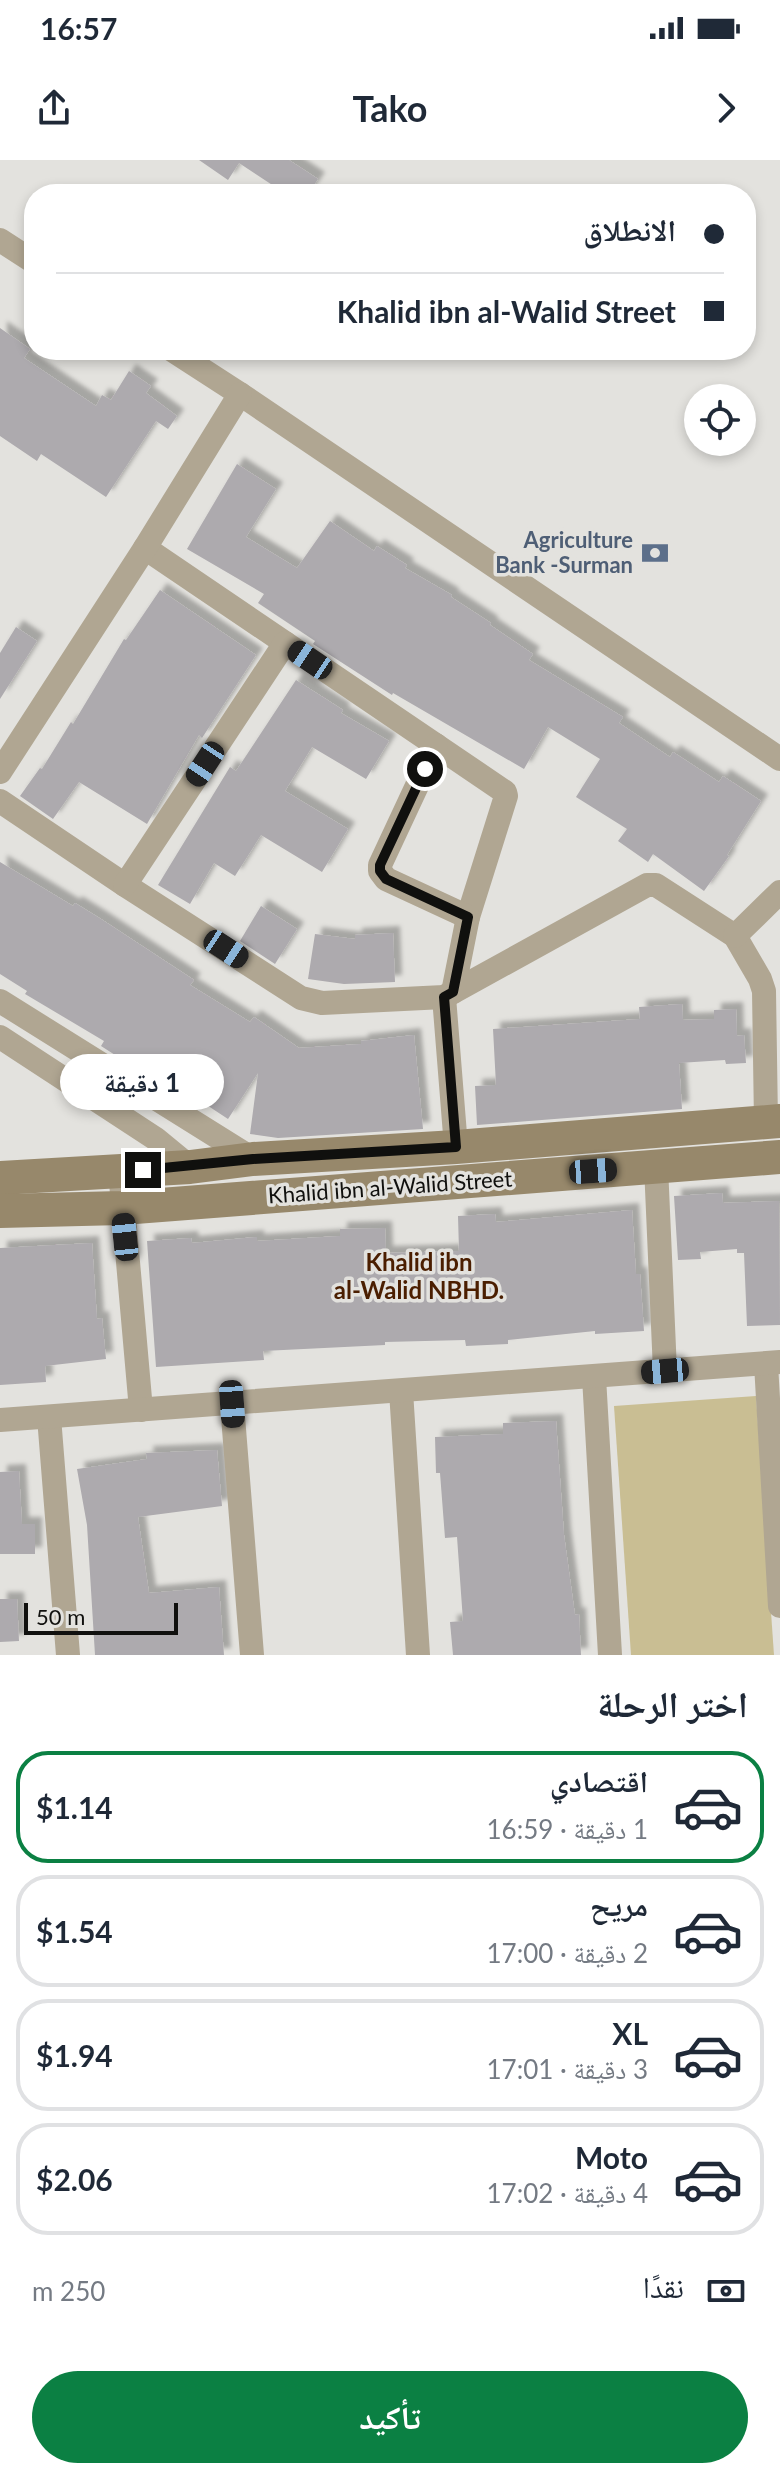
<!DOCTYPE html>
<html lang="ar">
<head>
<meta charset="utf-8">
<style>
  :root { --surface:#fff; --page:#f6f6f7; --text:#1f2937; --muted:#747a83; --line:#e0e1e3; --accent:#0b8043 }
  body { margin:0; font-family:Lato,"Noto Naskh Arabic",sans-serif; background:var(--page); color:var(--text); direction:rtl; height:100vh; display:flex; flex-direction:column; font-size:30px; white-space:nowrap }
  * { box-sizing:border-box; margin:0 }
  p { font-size:26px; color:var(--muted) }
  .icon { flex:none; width:44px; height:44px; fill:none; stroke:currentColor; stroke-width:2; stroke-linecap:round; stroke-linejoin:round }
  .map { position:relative; height:1495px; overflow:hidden; direction:ltr }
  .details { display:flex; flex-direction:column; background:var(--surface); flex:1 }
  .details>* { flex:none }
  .guide { position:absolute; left:24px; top:24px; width:732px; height:176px; border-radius:32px; box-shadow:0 4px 12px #0003; direction:rtl; display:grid; align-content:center; height:176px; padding:0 32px; background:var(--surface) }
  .tools { position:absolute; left:684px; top:224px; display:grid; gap:16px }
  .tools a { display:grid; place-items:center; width:72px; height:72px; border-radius:50%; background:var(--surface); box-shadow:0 4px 12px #0003; font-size:40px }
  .scale { position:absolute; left:24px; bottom:20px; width:154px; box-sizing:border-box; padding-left:8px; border:4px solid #10100e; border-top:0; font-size:22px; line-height:28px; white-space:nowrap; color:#10100e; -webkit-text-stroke:6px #e3e2de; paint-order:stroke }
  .end { position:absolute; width:36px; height:36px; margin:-18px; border:10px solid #10100e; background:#fff; box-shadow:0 0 0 4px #fff }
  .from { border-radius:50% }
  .bubble { position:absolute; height:56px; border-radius:28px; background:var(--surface); box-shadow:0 4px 12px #0003; font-size:26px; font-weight:700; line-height:56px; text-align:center; direction:rtl }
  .car { position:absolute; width:24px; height:48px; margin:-24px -12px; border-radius:10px; box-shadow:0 0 6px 2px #0007; background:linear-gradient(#222 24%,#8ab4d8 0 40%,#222 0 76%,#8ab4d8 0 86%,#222 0) }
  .guide b { display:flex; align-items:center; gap:28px; height:76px; font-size:30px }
  .guide b+b { border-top:2px solid var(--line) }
  .guide i { width:20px; height:20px; background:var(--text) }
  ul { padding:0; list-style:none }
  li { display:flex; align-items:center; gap:24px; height:112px; margin:0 16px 12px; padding:0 16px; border:4px solid var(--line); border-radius:32px }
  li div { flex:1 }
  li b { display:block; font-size:30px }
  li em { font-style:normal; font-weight:700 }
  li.current { border-color:var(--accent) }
  li>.icon { width:72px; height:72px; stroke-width:1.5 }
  h2 { padding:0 32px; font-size:36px; line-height:96px }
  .pay { display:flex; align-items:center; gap:20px; height:88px; padding:0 32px; font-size:30px }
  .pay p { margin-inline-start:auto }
  .primary-button { display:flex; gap:16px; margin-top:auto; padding:16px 32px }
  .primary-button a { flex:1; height:92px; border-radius:48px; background:var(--accent); color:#fff; font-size:32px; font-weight:700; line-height:92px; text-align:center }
  .status { display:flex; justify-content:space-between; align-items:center; height:56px; padding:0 40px; background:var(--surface); direction:ltr }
  .status svg { height:22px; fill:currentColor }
  header { display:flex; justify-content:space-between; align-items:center; height:104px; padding:0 32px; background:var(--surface); font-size:36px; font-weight:700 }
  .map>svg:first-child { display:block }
  .green { fill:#c9be93 }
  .building { fill:#adaaae; filter:url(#shadow) }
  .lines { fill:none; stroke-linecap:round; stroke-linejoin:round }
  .street { stroke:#b0a692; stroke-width:24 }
  .secondary { stroke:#97886b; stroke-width:34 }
  .route { stroke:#10100e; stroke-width:10 }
  .labels { text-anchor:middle; stroke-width:7; stroke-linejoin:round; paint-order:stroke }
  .service-label { font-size:22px; font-weight:bold; fill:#4e5e75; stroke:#e3e2de; text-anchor:end }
  .street-label { font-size:22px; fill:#10100e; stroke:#e3e2de }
  .neighbourhood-label { font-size:24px; font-weight:bold; fill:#4b1e00; stroke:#e3e2de }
</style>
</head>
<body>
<div class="status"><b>16:57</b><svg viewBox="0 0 49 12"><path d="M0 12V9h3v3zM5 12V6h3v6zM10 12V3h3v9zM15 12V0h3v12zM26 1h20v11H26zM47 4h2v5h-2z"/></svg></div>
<header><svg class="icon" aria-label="forward" viewBox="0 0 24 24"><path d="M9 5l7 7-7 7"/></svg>Tako<svg class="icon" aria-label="share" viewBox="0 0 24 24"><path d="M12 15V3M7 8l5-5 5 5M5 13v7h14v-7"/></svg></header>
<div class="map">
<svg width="780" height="1495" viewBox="0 0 780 1495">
  <defs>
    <filter id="shadow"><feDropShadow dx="7" dy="-7" stdDeviation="2" flood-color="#0004"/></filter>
  </defs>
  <rect width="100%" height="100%" fill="#e3e2de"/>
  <polygon class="green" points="756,1236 774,1495 631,1495 614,1246"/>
  <g class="building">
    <polygon points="199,0 289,0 318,19 308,34 286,34 239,3 228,20"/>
    <polygon points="0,168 30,189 24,198 96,246 102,235 111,240 129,211 151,226 146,233 177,256 168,269 156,261 106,337 41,294 37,301 0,276"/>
    <polygon points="237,304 276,329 246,377 297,408 330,361 374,391 377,386 407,405 405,408 452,435 451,437 491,463 490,465 533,494 529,500 623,557 619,563 670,597 673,592 719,622 723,616 761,641 727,695 729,696 704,731 653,694 648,702 618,681 627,669 576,637 600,599 548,567 524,609 393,533 392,535 313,484 315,481 258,443 264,434 187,389"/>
    <polygon points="160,430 256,495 202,578 199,575 147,664 79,622 53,659 20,636 40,608 42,609 71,562 73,564 124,479 126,480"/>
    <polygon points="16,467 37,481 0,539 0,493"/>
    <polygon points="296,520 343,550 341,553 389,581 366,619 312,587 285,631 348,669 322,712 261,675 235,716 214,703 190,744 158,725 230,607 236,611"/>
    <polygon points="0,702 73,746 75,743 101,759 194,820 190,825 250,862 254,857 299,888 361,884 361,881 414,875 423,969 278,978 250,974 258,913 228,959 187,932 185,935 139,906 137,909 101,886 104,881 25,834 27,831 0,814"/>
    <polygon points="261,746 297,769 275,804 240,781"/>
    <polygon points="393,773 395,822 344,824 308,819 315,774 355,779 355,775"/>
    <polygon points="682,844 683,860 714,859 714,850 736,849 737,876 744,875 746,903 726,904 725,900 679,903 682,949 477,965 475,926 496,925 493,869 640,859 639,847"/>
    <polygon points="722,1033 723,1043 779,1041 780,1165 747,1166 744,1093 737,1093 737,1089 700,1092 701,1099 678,1100 674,1036"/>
    <polygon points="632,1050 636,1114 640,1114 644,1171 595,1174 595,1171 508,1180 508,1184 466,1186 465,1180 385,1182 385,1185 263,1191 264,1200 156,1207 147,1081 191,1078 192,1083 257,1077 257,1081 340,1076 340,1069 385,1068 386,1093 459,1091 458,1056 495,1054 496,1062"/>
    <polygon points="92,1083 97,1159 102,1158 106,1199 45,1206 46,1222 0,1225 0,1088"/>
    <polygon points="556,1261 564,1375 575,1455 579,1454 581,1495 453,1495 450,1462 463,1461 457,1377 445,1378 440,1313 436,1313 435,1277 503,1274 503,1263"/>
    <polygon points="217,1290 222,1346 138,1357 149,1433 219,1427 224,1495 95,1495 87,1365 77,1309 147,1299 146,1293"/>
    <polygon points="19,1311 22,1364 35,1364 35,1394 0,1394 0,1312"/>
    <polygon points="0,1439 17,1439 19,1481 0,1482"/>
  </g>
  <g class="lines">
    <g class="street">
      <polyline points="0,80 34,102"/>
      <polyline points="172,190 240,234 780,599"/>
      <polyline points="145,388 505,632 506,636 468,757 453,832"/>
      <polyline points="436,585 380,705 380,711 386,719 468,757"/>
      <polyline points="0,612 145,388 240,234"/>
      <polyline points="0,641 125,725 301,838 322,843 444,837 647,725 656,725 735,776 760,819 764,831 766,962"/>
      <polyline points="125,725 285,483"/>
      <polyline points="735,776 780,732"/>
      <polyline points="444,837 456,987"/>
      <polyline points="0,841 253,999"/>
      <polyline points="0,877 156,979 190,1007"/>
      <polyline points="656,1006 665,1211"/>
      <polyline points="120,1011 141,1250"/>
      <polyline points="766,1204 780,1446"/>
      <polyline points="594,1217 610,1495"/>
      <polyline points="401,1231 418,1495"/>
      <polyline points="232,1244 252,1495"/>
      <polyline points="49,1257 68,1495"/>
      <polyline points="0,1260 780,1202"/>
    </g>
    <g class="secondary">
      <polyline points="0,1018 190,1007 253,999 456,987 780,961"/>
      <polyline points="0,1051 122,1048 780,997"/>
    </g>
  </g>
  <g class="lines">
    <polyline class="route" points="143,1010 253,999 456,987 444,837 453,832 468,757 386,719 380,711 380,705 425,609"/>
  </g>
  <defs>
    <g id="bank-bare" transform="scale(2.16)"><path d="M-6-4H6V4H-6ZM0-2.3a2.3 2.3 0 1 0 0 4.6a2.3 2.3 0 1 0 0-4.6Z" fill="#5c6f8a" stroke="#e3e2de" stroke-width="2.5" paint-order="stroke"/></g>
  </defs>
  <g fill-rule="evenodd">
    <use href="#bank-bare" x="655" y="393"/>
  </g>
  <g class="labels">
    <g class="service-label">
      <text x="633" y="388">Agriculture<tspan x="633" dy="25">Bank -Surman</tspan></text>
    </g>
    <g class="street-label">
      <text transform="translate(390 1027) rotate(-4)" y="8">Khalid ibn al-Walid Street</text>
    </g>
    <g class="neighbourhood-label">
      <text x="419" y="1111">Khalid ibn<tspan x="419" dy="28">al-Walid NBHD.</tspan></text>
    </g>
  </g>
</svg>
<div class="tools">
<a><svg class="icon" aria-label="locate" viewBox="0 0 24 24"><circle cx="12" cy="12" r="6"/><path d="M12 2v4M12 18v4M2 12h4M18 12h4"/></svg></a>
</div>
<div class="scale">50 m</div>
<i class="end from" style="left:425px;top:609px"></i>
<i class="end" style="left:143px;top:1010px"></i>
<div class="bubble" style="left:60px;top:894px;width:164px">1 دقيقة</div>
<i class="car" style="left:310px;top:500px;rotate:304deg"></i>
<i class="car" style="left:205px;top:604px;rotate:213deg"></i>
<i class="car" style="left:226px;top:789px;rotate:123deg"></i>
<i class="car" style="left:593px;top:1011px;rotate:86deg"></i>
<i class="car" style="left:125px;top:1077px;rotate:354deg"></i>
<i class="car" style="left:665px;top:1211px;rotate:265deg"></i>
<i class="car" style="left:232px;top:1244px;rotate:176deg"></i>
<div class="guide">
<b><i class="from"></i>الانطلاق</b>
<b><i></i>Khalid ibn al-Walid Street</b>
</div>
</div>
<section class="details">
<h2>اختر الرحلة</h2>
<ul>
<li class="current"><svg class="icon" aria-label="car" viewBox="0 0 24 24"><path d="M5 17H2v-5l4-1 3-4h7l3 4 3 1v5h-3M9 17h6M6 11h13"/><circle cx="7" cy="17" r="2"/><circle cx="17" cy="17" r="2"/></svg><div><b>اقتصادي</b><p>1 دقيقة · 16:59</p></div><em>$1.14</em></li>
<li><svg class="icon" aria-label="car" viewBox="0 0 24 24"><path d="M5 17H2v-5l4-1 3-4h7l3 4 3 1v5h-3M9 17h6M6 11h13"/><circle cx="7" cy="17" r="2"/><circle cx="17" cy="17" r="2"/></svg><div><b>مريح</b><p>2 دقيقة · 17:00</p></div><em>$1.54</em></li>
<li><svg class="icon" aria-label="car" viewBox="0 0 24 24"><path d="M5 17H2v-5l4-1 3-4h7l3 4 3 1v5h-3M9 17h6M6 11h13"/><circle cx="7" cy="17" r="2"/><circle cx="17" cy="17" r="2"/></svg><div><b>XL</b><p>3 دقيقة · 17:01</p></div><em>$1.94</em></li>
<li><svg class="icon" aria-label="car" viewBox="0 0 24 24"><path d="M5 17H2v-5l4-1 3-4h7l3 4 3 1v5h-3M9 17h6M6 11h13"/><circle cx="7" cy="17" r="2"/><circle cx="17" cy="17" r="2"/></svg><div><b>Moto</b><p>4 دقيقة · 17:02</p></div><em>$2.06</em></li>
</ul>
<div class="pay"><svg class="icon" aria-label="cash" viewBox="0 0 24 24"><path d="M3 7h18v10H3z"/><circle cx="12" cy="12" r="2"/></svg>نقدًا<p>250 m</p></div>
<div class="primary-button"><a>تأكيد</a></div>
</section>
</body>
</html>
